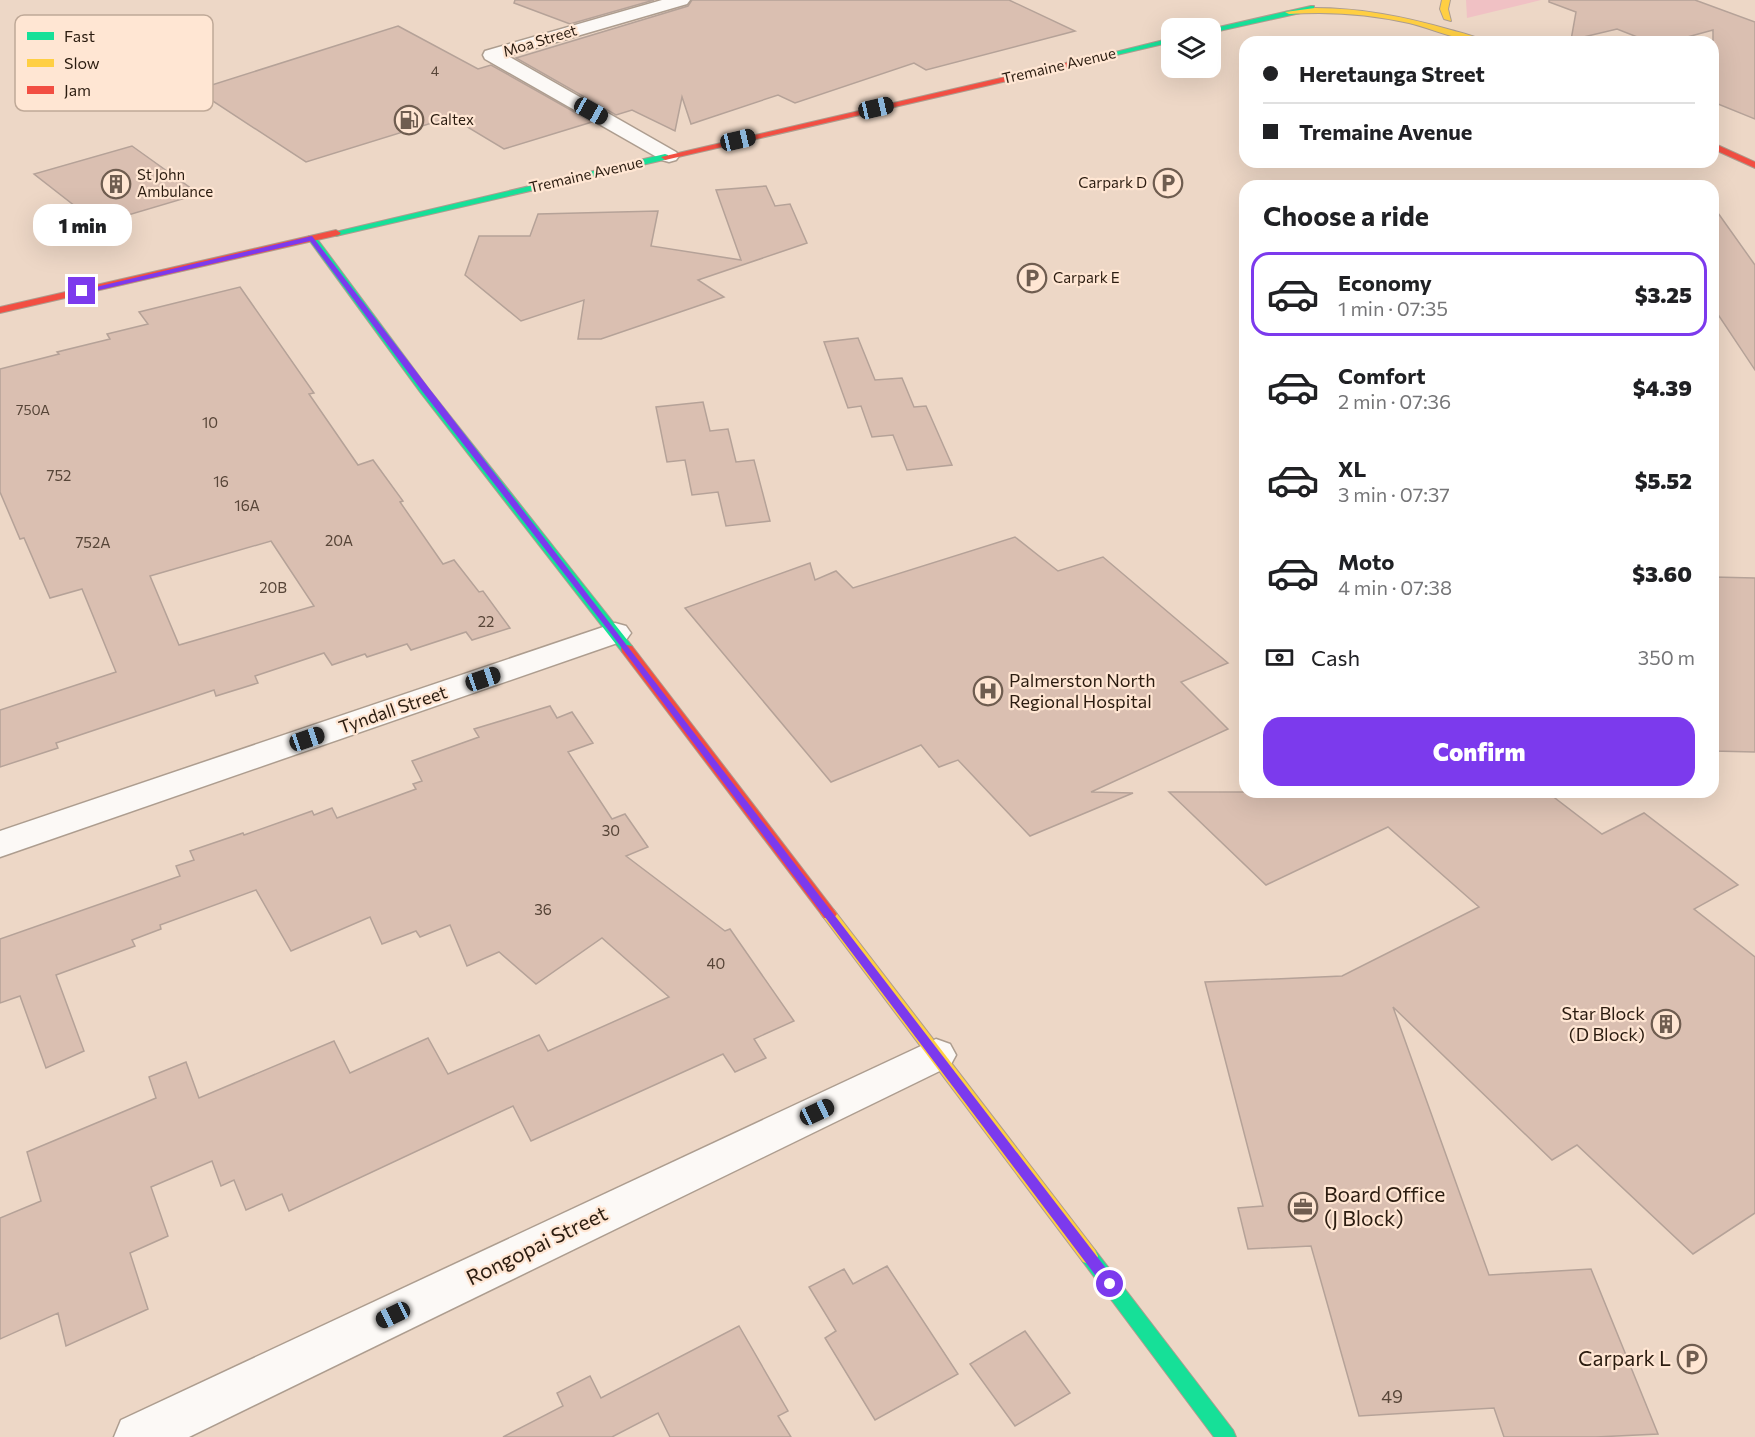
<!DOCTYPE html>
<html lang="en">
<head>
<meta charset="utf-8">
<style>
  :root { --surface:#fff; --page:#f6f6f6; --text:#202124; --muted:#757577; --line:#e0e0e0; --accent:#7c3aed }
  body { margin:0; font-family:Commissioner,sans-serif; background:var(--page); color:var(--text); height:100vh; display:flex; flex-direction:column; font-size:22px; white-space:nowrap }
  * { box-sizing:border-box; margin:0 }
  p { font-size:20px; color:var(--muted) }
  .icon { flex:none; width:33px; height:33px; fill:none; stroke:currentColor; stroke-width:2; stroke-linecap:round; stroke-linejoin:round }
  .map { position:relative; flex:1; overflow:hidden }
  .side { position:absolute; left:1239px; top:180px; width:480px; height:618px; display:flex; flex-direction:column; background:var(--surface); border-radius:18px; box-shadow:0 6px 24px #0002 }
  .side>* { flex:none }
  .top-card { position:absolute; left:1239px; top:36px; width:480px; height:132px; border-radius:18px; box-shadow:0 6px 24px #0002; display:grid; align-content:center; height:132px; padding:0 24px; background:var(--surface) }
  .buttons { position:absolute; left:1161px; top:18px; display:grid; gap:12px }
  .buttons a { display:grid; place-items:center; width:60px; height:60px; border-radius:12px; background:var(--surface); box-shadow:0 6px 24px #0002; font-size:30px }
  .end { position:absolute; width:27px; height:27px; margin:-14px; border:8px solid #7c3aed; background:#fff; box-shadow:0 0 0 3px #fff }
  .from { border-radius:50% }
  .bubble { position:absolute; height:42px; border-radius:18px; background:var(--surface); box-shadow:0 6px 24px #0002; font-size:20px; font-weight:800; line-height:42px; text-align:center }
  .car { position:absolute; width:18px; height:36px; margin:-18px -9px; border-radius:8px; box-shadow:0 0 4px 2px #0007; background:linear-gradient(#222 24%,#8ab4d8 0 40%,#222 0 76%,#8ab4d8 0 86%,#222 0) }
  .top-card b { display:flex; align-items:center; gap:21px; height:57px; font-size:22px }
  .top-card b+b { border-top:2px solid var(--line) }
  .top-card i { width:15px; height:15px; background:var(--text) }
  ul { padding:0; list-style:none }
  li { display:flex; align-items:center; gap:18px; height:84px; margin:0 12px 9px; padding:0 12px; border:3px solid transparent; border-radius:18px }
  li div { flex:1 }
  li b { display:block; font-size:22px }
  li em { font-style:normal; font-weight:800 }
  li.current { border-color:var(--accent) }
  li>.icon { width:54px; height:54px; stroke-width:1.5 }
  h2 { padding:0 24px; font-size:27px; line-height:72px }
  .pay { display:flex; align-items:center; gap:15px; height:66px; padding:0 24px; font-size:22px }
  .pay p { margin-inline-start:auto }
  .button { display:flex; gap:12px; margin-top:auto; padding:12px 24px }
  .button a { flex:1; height:69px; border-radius:18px; background:var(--accent); color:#fff; font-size:24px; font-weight:800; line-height:69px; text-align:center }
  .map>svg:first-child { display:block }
  .green { fill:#f0c1c4 }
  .building { fill:#dabfb1; stroke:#b5a298; stroke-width:1.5; fill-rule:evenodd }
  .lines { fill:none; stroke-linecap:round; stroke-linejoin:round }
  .street-casing { stroke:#ad9d8f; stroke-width:3 }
  .fast-casing { stroke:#ad9d8f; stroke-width:2 }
  .slow-casing { stroke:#ad9d8f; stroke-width:2 }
  .jam-casing { stroke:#ad9d8f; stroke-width:2 }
  .street { fill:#fcf9f6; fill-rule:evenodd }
  .fast { fill:#16e098; fill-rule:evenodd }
  .slow { fill:#ffcf43; fill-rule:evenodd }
  .jam { fill:#f24e42; fill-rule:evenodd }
  .route { fill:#7c3aed }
  .labels { text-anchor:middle; stroke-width:4.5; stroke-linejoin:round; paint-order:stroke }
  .far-number-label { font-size:14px; fill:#574538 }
  .far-street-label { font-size:15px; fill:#2b1c10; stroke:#ffe6d3 }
  .far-poi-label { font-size:15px; fill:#2b1c10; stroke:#ffe6d3; text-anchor:start }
  .number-label { font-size:15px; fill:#574538 }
  .poi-label { font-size:18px; fill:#2b1c10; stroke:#ffe6d3; text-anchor:start }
  .street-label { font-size:18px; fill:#2b1c10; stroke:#ffe6d3 }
  .near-number-label { font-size:18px; fill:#574538 }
  .near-poi-label { font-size:21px; fill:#2b1c10; stroke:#ffe6d3; text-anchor:start }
  .near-street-label { font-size:21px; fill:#2b1c10; stroke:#ffe6d3 }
  .key { fill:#ffe6d3; stroke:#bfa998; stroke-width:1.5 }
  .key-label { font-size:16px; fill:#2b1c10 }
</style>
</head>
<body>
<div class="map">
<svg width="1755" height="1437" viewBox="0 0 1755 1437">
  <rect width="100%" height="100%" fill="#edd7c6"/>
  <polygon class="green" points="1466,0 1541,0 1467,18"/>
  <g class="building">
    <polygon points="515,0 654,0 570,24 514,3"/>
    <polygon points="692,0 1009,0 1075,31 926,70 914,63 795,103 778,95 691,124 682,97 675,131 632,110 616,115 516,58 688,6"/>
    <polygon points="1549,0 1695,0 1755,22 1755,119 1713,102 1713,30 1669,42 1650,42 1617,29 1571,40 1576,12 1549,2"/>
    <polygon points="398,26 478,69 491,65 592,122 504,149 451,117 306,162 196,90"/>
    <polygon points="132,146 199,194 98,224 34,174"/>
    <polygon points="766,186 775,206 790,204 807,243 698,280 724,297 601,339 578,339 584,300 521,321 465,275 479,236 530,236 538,214 658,211 651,246 741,260 716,190"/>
    <polygon points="1713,206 1755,265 1755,370 1713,307"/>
    <path d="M240,287l74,106 -5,1 49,71 15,-5 30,41 -3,1 43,62 11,-4 25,32 4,-1 27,37 -38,12 -6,-8 -55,18 -4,-6 -40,13 -2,-3 -33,11 -8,-12 -69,23 3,7 -42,13 -2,-6 -158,53 2,5 -58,19v-57l116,-38 -34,-83 -32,9 -26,-60 -4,1 -20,-47v-123l59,-15 -2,-2 53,-13 -3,-5 41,-10 -9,-12zM271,541l43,65 -135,39 -29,-69z"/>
    <polygon points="858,338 875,380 902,378 914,407 926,406 952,465 907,470 893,435 872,437 861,406 848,408 824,342"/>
    <polygon points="703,402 710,431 728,429 736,462 754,460 770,521 726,526 718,492 692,495 685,460 667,462 656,407"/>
    <polygon points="1015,537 1058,571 1103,557 1228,663 1181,682 1228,729 1091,792 1133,793 1030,836 958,760 939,767 921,745 831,782 685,608 810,563 815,580 836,571 853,588"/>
    <polygon points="1713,577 1755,578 1755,752 1713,751"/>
    <polygon points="550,706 557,718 572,712 593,743 568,752 612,819 625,814 648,847 626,856 725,931 730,929 794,1021 754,1039 766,1058 735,1072 723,1054 531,1141 513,1106 289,1211 282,1194 246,1210 234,1180 221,1186 212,1161 151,1187 168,1236 130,1253 148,1309 66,1346 58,1313 0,1339 0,1218 41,1201 27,1152 156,1098 149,1077 186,1062 199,1098 334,1041 350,1073 428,1038 448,1074 539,1035 548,1051 669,997 602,938 536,984 499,952 467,966 450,925 420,937 416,931 382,944 370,917 291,951 256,890 160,925 161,929 132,940 135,946 56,975 84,1051 46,1068 20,996 0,1003 0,939 180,876 176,866 194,860 190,851 243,833 244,835 312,811 314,815 332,808 337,818 416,789 413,784 422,781 412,761 479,737 474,729"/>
    <polygon points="1169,792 1547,792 1602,834 1644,813 1738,885 1694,909 1755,957 1755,1213 1693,1254 1577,1145 1552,1160 1393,1007 1489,1275 1591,1269 1658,1434 1596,1437 1504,1437 1494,1408 1359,1416 1311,1246 1248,1249 1238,1208 1263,1206 1205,982 1342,976 1479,907 1388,827 1266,885"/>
    <polygon points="887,1266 958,1374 875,1420 825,1338 836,1331 809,1287 844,1269 853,1284"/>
    <polygon points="739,1326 788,1411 778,1416 791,1437 670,1437 658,1413 612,1437 503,1437 563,1406 557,1393 590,1376 601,1398"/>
    <polygon points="1025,1331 1070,1393 1015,1426 970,1364"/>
  </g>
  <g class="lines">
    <g class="street-casing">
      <g id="street">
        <polygon points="662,0 690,0 687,4 508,56 676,152 679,156 676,160 669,162 662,160 485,59 483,55 485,51"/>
        <polygon points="615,623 626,626 631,633 626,640 0,857 0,831"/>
        <polygon points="936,1039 950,1044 956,1055 950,1066 189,1437 114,1437 121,1420"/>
      </g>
    </g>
    <g class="fast-casing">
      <g id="fast">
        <polygon points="1311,6 1314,6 1314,10 1210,33 1210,29"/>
        <polygon points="1172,38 1172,42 1091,61 1087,59"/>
        <polygon points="665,154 668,155 668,159 336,236 331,233"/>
        <polygon points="309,236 315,236 428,388 632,646 633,649 632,652 622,652 420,392 309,240"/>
        <polygon points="1089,1248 1095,1250 1233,1430 1236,1437 1214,1437 1083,1262 1080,1256 1083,1250"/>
      </g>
    </g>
    <g class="slow-casing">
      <g id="slow">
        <polygon points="1442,0 1450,0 1448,9 1451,21 1444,19 1440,9"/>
        <path d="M1315,8c47,0 91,9 136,22 11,3 25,6 35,12 -26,0 -52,-13 -77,-19 -40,-9 -79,-12 -120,-9l-4,-2z"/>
        <polygon points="829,908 834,910 1095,1250 1098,1256 1095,1262 1089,1264 1083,1262 824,918 821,914 824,910"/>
      </g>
    </g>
    <g class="jam-casing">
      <g id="jam">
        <polygon points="1091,57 1094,57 1094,61 665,160 661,157"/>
        <polygon points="1713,143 1755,162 1755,168 1713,149"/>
        <polygon points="336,230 341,233 339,235 0,313 0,307"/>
        <polygon points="627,645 632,646 834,910 837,914 834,918 824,918 622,652 621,649 622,646"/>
      </g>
    </g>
    <use href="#street" class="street"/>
    <use href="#fast" class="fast"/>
    <use href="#slow" class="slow"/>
    <use href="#jam" class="jam"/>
  </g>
  <polygon class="route" points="312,236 1115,1280 1117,1284 1115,1288 1105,1288 612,635 422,391 310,241 82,294 79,291"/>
  <defs>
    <g id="fuel-ring" transform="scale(1.5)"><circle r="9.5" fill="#ffe6d3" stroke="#6f5d50" stroke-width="1.5"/><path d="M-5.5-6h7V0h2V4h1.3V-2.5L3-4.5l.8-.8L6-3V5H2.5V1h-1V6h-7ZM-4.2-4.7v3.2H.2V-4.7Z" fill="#6f5d50"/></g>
    <g id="parking-ring" transform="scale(1.5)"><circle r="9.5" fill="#ffe6d3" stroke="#6f5d50" stroke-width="1.5"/><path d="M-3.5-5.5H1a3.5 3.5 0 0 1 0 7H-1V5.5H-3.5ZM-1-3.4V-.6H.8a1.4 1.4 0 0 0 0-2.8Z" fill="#6f5d50"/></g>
    <g id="building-ring" transform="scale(1.5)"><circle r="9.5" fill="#ffe6d3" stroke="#6f5d50" stroke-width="1.5"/><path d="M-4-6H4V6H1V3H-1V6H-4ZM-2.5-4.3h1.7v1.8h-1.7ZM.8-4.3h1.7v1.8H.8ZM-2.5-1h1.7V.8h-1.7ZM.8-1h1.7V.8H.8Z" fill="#6f5d50"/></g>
    <g id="hospital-ring" transform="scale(1.5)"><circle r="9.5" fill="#ffe6d3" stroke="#6f5d50" stroke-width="1.5"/><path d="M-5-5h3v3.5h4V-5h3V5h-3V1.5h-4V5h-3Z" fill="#6f5d50"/></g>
    <g id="office-ring" transform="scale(1.5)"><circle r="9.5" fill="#ffe6d3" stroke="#6f5d50" stroke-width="1.5"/><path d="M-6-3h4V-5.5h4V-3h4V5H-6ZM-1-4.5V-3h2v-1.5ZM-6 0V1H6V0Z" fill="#6f5d50"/></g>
  </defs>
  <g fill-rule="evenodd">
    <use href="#fuel-ring" x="409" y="120"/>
    <use href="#parking-ring" x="1168" y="183"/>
    <use href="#building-ring" x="116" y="184"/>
    <use href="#parking-ring" x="1032" y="278"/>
    <use href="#hospital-ring" x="988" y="691"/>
    <use href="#building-ring" x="1666" y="1024"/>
    <use href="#office-ring" x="1303" y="1207"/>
    <use href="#parking-ring" x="1692" y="1359"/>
  </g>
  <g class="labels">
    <g class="far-number-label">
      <text x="435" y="76">4</text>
      <text x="33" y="415">750A</text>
    </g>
    <g class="far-street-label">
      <text transform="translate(540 41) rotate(-17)" y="5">Moa Street</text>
      <text transform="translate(1059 66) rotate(-13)" y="5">Tremaine Avenue</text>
      <text transform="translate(586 175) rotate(-13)" y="5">Tremaine Avenue</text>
    </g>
    <g class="far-poi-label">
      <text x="430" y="125">Caltex</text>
      <text x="137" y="180">St John<tspan x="137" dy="17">Ambulance</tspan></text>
      <text x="1147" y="188" text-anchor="end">Carpark D</text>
      <text x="1053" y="283">Carpark E</text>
    </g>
    <g class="number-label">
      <text x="210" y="428">10</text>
      <text x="59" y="481">752</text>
      <text x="221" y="487">16</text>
      <text x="247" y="511">16A</text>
      <text x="339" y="546">20A</text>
      <text x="93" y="548">752A</text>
      <text x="273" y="593">20B</text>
      <text x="486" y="627">22</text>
      <text x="611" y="836">30</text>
      <text x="543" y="915">36</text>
      <text x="716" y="969">40</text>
    </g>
    <g class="poi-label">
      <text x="1009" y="687">Palmerston North<tspan x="1009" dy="21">Regional Hospital</tspan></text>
      <text x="1645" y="1020" text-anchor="end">Star Block<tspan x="1645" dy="21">(D Block)</tspan></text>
    </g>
    <g class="street-label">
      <text transform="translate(393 710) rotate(-19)" y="6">Tyndall Street</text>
    </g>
    <g class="near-number-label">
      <text x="1392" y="1403">49</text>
    </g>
    <g class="near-poi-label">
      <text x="1324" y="1202">Board Office<tspan x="1324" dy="24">(J Block)</tspan></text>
      <text x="1671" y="1366" text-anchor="end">Carpark L</text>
    </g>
    <g class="near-street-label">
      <text transform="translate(537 1246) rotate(-26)" y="7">Rongopai Street</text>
    </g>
  </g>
  <rect x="15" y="15" width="198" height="96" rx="9" class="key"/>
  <rect x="27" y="32" width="27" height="8" fill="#16e098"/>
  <rect x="27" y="59" width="27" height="8" fill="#ffcf43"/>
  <rect x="27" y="86" width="27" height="8" fill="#f24e42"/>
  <g class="key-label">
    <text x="64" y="42">Fast</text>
    <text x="64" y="69">Slow</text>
    <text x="64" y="96">Jam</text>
  </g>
</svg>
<div class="buttons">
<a><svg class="icon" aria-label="layers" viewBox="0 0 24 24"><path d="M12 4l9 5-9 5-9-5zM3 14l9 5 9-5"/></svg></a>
</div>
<i class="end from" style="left:1110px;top:1284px"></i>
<i class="end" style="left:82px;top:291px"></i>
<div class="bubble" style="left:33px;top:204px;width:99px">1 min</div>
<i class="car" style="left:876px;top:108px;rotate:77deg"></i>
<i class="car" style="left:591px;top:111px;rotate:119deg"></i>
<i class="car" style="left:738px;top:140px;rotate:77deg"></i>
<i class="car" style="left:483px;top:679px;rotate:71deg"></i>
<i class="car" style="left:307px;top:739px;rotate:71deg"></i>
<i class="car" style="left:817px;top:1112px;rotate:65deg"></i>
<i class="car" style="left:393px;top:1315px;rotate:244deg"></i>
<div class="top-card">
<b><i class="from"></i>Heretaunga Street</b>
<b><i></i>Tremaine Avenue</b>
</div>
<section class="side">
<h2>Choose a ride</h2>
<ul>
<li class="current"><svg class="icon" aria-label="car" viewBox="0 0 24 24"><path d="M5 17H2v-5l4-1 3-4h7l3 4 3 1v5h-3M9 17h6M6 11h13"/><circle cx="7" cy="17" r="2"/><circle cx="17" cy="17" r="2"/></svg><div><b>Economy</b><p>1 min · 07:35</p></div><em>$3.25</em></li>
<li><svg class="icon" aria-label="car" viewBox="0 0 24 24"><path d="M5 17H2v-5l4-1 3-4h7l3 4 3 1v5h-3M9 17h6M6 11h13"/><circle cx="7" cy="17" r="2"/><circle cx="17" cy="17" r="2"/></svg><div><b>Comfort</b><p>2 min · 07:36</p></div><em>$4.39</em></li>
<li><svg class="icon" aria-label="car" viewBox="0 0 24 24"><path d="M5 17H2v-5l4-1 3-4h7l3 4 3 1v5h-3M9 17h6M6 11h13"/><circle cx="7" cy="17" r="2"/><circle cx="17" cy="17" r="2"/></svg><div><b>XL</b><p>3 min · 07:37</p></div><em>$5.52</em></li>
<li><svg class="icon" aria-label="car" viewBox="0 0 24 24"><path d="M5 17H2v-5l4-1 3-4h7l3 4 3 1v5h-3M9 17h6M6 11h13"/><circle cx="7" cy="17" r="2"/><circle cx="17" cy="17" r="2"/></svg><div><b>Moto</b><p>4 min · 07:38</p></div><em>$3.60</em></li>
</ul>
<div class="pay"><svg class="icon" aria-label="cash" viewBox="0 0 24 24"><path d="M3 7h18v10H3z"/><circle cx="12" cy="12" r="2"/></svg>Cash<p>350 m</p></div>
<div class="button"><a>Confirm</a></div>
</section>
</div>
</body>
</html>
